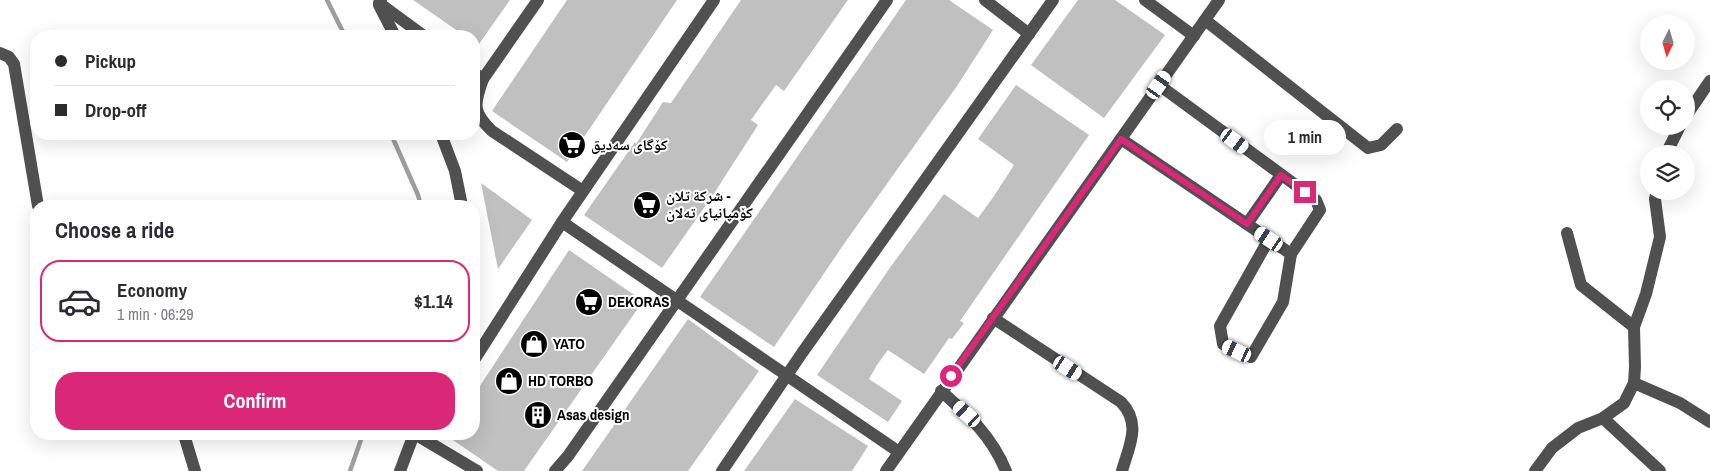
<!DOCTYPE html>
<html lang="en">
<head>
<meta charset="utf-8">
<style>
  :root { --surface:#fff; --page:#f2f2f3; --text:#2b2b33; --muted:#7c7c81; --line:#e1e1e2; --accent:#db2777 }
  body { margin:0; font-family:"Archivo Narrow","Noto Naskh Arabic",sans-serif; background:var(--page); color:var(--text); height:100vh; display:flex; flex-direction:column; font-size:19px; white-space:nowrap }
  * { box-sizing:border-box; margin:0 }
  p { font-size:16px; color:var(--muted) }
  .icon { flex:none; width:28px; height:28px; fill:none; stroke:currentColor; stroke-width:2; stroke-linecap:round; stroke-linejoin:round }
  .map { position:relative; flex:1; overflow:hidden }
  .panel { position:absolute; left:30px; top:200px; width:450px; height:240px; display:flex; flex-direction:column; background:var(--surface); border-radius:20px; box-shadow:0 5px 20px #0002 }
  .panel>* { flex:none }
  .guide { position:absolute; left:30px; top:30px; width:450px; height:110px; border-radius:20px; box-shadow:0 5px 20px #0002; display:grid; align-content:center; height:110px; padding:0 25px; background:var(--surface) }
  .needle { width:32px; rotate:185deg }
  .controls { position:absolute; left:1640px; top:15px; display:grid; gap:10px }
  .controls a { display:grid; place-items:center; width:55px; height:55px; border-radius:50%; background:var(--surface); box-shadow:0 5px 20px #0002; font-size:25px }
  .end { position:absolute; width:22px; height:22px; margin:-11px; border:6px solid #db2777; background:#fff; box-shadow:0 0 0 2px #fff }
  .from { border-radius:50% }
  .bubble { position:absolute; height:35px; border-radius:18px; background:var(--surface); box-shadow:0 5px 20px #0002; font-size:16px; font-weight:700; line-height:35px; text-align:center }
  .car { position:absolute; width:15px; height:30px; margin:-15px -8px; border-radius:6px; box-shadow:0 0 4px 1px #0007; background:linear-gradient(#fff 24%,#345 0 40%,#fff 0 76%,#345 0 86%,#fff 0) }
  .guide b { display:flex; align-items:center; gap:18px; height:48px; font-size:19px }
  .guide b+b { border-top:1px solid var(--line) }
  .guide i { width:12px; height:12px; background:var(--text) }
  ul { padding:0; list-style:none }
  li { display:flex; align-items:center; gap:15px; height:82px; margin:0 10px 8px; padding:0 15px; border:2px solid transparent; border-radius:20px }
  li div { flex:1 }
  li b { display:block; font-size:19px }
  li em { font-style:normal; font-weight:700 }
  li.on { border-color:var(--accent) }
  li>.icon { width:45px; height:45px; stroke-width:1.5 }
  h2 { padding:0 25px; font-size:22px; line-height:60px }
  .cta { display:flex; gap:10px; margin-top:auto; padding:10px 25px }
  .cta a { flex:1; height:58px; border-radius:20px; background:var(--accent); color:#fff; font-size:20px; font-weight:700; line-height:58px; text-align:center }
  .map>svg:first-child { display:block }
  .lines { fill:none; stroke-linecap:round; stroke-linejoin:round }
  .stream { stroke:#9e9e9e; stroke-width:4.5 }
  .building { fill:#c0c0c0 }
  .minor { stroke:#505050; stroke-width:12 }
  .route { stroke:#db2777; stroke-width:6 }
  .labels { text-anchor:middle; stroke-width:4; stroke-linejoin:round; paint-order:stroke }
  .poi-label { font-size:15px; font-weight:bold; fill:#000; stroke:#fff; text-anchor:start }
</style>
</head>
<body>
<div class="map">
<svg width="1710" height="471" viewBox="0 0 1710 471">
  <rect width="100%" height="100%" fill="#fff"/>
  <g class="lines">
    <g class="stream">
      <polyline points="327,0 345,36"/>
      <polyline points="391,134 418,195 421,206"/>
      <polyline points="350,471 363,434"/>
    </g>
  </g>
  <g class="building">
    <polygon points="413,0 510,0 474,51 474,36 465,36"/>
    <polygon points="567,0 677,0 567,162 492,111"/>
    <polygon points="741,0 848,0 784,91 776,85 751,120 758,125 713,195 662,268 584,215 635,142 636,144 663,102 671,103"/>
    <polygon points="906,0 949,0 993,30 957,86 846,241 774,347 700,297"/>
    <polygon points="1078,0 1115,0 1165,35 1104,118 1031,65"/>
    <polygon points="1016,85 1089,135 960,321 964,323 952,339 949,338 924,374 888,350 877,365 869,379 902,401 888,422 817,375 889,269 944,194 978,218 994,196 1014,165 978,139"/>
    <polygon points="481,183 532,220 498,269"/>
    <polygon points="569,250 643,301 524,471 498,471 444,434 474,434 474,395"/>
    <polygon points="688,319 759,371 688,471 582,471"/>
    <polygon points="795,399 868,446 852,471 744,471"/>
  </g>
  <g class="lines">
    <g class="minor">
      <polyline points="381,0 379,3 424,36"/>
      <polyline points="985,0 1029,34"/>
      <polyline points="1145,0 1194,36"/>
      <polyline points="379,5 395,36"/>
      <polyline points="1205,20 1368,148 1381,145 1397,129"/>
      <polyline points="0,53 9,57 14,64 38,206"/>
      <polyline points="474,73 483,79 538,0"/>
      <path d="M483,79c-9,25 -11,33 9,52l91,60"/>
      <polyline points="1159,85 1316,200 1320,210 1291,254"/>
      <polyline points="1686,116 1710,81"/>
      <polyline points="441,134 455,171 462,206"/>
      <polyline points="1121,139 1269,239 1291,254 1283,302 1251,357 1223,344 1220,326 1269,239"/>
      <polyline points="1666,154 1680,126"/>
      <polyline points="1657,191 1655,199 1660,237 1646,294 1634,327 1635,367 1634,383 1680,403 1710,422"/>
      <polyline points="562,222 899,452"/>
      <polyline points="1247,224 1281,175"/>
      <polyline points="1567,233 1581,285 1634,327"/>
      <path d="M993,318l128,84c21,22 8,44 1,69"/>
      <polyline points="474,360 562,222 714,0"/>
      <path d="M941,391c28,25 50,44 65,80"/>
      <polyline points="1603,418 1660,471"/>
      <polyline points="187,434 185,438 195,471"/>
      <polyline points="415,434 477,471"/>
      <polyline points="400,471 414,434"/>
      <polyline points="555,471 568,456 887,0"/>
      <polyline points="722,471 802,353 1053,0"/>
      <polyline points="886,471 1219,0"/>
      <polyline points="1535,471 1552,448 1578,428 1603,418 1624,403 1634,383"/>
    </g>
  </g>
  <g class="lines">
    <polyline class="route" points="951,376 1121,139 1247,224 1281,175 1305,192"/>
  </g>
  <defs>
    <g id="supermarket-disc" transform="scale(1.4375)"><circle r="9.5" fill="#000" stroke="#fff"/><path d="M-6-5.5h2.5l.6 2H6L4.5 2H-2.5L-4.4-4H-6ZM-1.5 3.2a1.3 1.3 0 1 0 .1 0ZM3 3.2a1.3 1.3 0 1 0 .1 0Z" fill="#fff"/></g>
    <g id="shop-disc" transform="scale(1.4375)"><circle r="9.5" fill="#000" stroke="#fff"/><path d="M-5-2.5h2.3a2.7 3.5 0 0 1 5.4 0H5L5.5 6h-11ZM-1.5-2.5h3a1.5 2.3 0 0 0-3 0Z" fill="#fff"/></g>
    <g id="building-disc" transform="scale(1.4375)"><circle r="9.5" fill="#000" stroke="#fff"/><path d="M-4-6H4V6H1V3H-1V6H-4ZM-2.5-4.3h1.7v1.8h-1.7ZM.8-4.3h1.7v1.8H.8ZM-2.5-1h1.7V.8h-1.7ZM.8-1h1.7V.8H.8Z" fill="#fff"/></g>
  </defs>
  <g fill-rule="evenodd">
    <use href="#supermarket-disc" x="572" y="145"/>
    <use href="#supermarket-disc" x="647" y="205"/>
    <use href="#supermarket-disc" x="589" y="302"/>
    <use href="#shop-disc" x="534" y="344"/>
    <use href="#shop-disc" x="509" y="381"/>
    <use href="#building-disc" x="538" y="415"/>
  </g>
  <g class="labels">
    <g class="poi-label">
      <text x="591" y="150">کۆگای سەدیق</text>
      <text x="666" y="201">شركة تلان -<tspan x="666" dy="17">کۆمپانیای تەلان</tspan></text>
      <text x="608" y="307">DEKORAS</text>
      <text x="553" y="349">YATO</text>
      <text x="528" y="386">HD TORBO</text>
      <text x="557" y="420">Asas design</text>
    </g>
  </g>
</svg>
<div class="controls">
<a><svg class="needle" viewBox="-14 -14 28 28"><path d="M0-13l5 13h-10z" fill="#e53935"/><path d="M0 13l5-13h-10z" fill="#7c7c81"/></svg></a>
<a><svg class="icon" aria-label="locate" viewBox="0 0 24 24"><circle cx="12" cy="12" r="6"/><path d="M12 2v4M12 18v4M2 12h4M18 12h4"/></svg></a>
<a><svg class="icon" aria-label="layers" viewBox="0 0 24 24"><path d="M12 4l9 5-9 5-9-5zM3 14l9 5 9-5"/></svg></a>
</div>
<i class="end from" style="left:951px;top:376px"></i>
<i class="end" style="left:1305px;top:192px"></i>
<div class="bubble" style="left:1264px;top:120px;width:82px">1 min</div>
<i class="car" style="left:1159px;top:85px;rotate:35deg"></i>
<i class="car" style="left:1235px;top:141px;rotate:126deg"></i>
<i class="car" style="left:1269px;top:239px;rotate:304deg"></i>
<i class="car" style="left:1237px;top:351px;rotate:295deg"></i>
<i class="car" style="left:1068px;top:368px;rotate:123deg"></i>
<i class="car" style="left:967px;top:414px;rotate:312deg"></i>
<div class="guide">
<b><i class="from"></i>Pickup</b>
<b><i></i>Drop-off</b>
</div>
<section class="panel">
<h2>Choose a ride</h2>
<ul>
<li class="on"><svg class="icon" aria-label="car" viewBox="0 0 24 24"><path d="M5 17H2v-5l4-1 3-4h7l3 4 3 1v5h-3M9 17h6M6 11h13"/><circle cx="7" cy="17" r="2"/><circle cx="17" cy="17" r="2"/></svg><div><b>Economy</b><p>1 min · 06:29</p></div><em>$1.14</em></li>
</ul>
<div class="cta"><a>Confirm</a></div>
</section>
</div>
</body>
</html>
